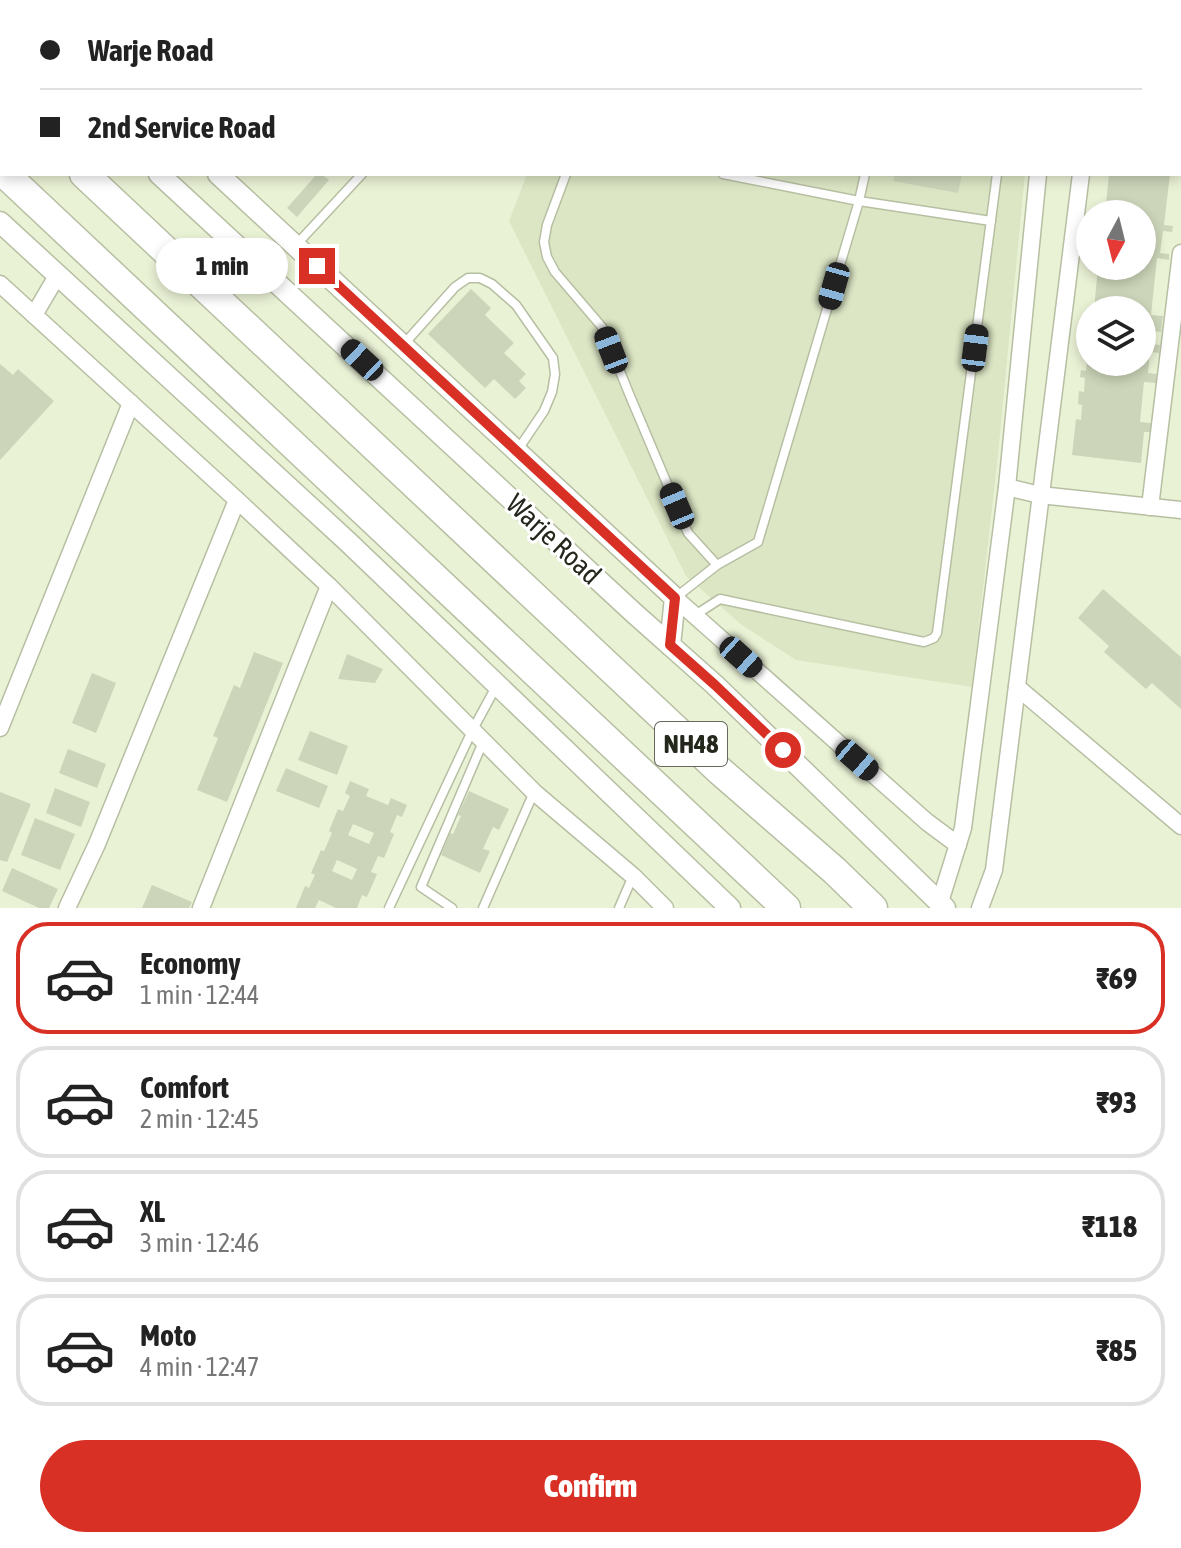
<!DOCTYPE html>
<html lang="en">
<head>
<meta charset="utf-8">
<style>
  :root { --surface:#fff; --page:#f6f6f6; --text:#222; --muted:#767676; --line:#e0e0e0; --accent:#d93025 }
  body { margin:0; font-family:"Asap Condensed",sans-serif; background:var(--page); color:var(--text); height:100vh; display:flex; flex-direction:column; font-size:30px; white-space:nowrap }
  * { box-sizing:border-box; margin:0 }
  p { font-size:26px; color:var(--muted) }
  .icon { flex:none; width:44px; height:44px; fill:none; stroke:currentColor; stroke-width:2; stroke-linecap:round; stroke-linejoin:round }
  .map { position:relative; height:908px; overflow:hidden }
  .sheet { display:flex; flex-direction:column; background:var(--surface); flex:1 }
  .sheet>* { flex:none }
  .top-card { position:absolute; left:0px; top:0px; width:1182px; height:176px; box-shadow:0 4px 12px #0003; display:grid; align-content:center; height:176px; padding:0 40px; background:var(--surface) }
  .needle { width:52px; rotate:187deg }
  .tools { position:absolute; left:1076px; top:200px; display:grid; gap:16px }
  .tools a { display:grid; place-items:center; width:80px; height:80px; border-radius:50%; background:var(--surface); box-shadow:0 4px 12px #0003; font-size:40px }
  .end { position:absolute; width:36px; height:36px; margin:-18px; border:10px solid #d93025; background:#fff; box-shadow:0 0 0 4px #fff }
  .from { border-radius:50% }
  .bubble { position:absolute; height:56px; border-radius:28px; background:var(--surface); box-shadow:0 4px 12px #0003; font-size:26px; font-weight:800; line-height:56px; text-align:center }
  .car { position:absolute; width:24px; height:48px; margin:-24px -12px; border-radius:10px; box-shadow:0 0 6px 2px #0007; background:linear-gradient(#222 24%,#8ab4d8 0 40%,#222 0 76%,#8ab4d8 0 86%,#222 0) }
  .top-card b { display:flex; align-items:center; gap:28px; height:76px; font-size:30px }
  .top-card b+b { border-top:2px solid var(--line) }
  .top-card i { width:20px; height:20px; background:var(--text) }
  ul { padding:14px 0 0; list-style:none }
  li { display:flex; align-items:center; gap:24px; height:112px; margin:0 16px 12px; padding:0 24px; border:4px solid var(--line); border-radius:32px }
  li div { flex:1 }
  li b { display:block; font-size:30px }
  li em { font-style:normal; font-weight:800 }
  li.active { border-color:var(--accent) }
  li>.icon { width:72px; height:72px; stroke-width:1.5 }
  .cta { display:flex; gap:16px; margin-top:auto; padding:16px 40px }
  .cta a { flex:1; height:92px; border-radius:48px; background:var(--accent); color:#fff; font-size:32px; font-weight:800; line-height:92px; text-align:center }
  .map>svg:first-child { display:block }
  .built { fill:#dce6c4 }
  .building { fill:#ccd5b9; fill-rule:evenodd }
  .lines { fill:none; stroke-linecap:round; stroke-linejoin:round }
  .service-casing { stroke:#b7bfa3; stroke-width:11 }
  .minor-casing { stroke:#b7bfa3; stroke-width:19 }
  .tertiary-casing { stroke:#b7bfa3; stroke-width:23 }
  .trunk-casing { stroke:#b7bfa3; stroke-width:31 }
  .service { stroke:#fff; stroke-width:8 }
  .minor { stroke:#fff; stroke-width:16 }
  .tertiary { stroke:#fff; stroke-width:20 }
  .trunk { stroke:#fff; stroke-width:28 }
  .route { stroke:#d93025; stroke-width:10 }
  .labels { text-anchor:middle; stroke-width:6; stroke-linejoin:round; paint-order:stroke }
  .shield { fill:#fff; stroke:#666860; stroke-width:2 }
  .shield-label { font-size:26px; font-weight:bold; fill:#24271c }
  .street-label { font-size:28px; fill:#24271c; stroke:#fff }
</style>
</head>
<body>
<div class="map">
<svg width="1181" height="908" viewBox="0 0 1181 908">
  <rect width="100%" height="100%" fill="#eaf2d6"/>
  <g class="built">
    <polygon points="592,0 1043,0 1043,2 591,2"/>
    <polygon points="527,174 1025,174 998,455 972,687 796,660 742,625 686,576 509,221"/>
  </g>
  <g class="building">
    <polygon points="317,174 321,174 329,180 297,217 287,208"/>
    <polygon points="895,174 962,174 958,193 893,181"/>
    <polygon points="1109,174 1170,174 1164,225 1173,226 1172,232 1163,231 1160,253 1169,254 1169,260 1157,258 1151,315 1163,316 1161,332 1154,331 1152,344 1160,345 1159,353 1150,352 1148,373 1157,374 1156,383 1144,382 1140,422 1151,423 1151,432 1144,432 1141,463 1072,455 1076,419 1081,420 1082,405 1078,404 1079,391 1084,392 1085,378 1080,377 1081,370 1086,371 1088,350 1090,350 1090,362 1142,362 1142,310 1094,310 1098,266 1142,266 1142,214 1105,214"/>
    <polygon points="471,289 491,308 485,315 514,343 504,353 526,374 519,381 526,388 515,399 494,379 485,388 428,334"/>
    <polygon points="0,364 13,375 18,369 54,401 0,460"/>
    <polygon points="1103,589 1181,657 1181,709 1152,683 1146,689 1104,652 1109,646 1078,618"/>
    <polygon points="254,652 283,663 227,802 197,790 218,738 213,736 234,685 240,688"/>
    <polygon points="347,654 383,669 375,683 338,679"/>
    <polygon points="92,673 116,683 96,733 72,723"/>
    <polygon points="310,731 348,746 337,775 298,760"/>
    <polygon points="68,749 106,764 97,788 59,773"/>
    <polygon points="286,768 328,786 319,808 276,791"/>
    <path d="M350,781l19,8 -3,7 22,9 3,-7 16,7 -5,12 -5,-2 -7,17 4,2 -10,24 -6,-2 -7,16 6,2 -10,23 -5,-2 -5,13h-21l-17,-8 -4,8h-19l9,-22 4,2 6,-13 -4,-2 10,-23 3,1 8,-18 -3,-2 9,-22 5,2 7,-15 -5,-3zM353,824l21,9 -5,11 -21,-9zM337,860l20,9 -5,11 -20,-9z"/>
    <polygon points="55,788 90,802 81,827 46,813"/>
    <polygon points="469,791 509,809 499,830 493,827 483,849 490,851 480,873 441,855 450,833 453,834 461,816 458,815"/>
    <polygon points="0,792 31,804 7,862 0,860"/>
    <polygon points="35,818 75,834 60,870 21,855"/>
    <polygon points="12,868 58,889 49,908 39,908 2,891"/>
    <polygon points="152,885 192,902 189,908 142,908"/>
  </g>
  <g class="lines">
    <g class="service-casing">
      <g id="service">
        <polyline points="442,2 443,0"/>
        <polyline points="616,2 617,0"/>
        <polyline points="1019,2 1019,0"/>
        <polyline points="566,174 547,225 544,242 547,257 555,272 602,327 630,396 688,533 717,565"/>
        <polyline points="723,174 859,201 991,221"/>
        <polyline points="296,245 362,174"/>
        <polyline points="404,344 455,287 468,278 480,278 492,284 516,305 553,358 555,374 552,392 544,411 517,451"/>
        <polyline points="675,598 717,565 758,542 859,201 865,174"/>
        <polyline points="695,615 720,599 924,642 934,638 937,633 997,174"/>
        <polyline points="389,908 472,731 497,685"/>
        <polyline points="452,908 421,887 483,742"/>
        <polyline points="483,908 534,792"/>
        <polyline points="619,908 633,876"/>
      </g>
    </g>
    <g class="minor-casing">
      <g id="minor">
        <polyline points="1169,0 1174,2"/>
        <polyline points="1056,2 1056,0"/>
        <polyline points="1099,2 1099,0"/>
        <polyline points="0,284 237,500 329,586 534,792 633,876 665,908"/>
        <polyline points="34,315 57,276"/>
        <polyline points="1007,487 1040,495 1181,510"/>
        <polyline points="1150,507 1181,253"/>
        <polyline points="675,598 927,822 958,845"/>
        <polyline points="1017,687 1181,826"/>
        <polyline points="0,728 131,403"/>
        <polyline points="940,902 963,828 1007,487 1038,174"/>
        <polyline points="67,908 97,844 237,500"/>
        <polyline points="201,908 329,586"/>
        <polyline points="980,908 994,870 1081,174"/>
      </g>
    </g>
    <g class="tertiary-casing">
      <g id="tertiary">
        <polyline points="31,0 33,2"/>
        <polyline points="0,29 2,30"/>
        <polyline points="159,174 635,614 715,685 945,908"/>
        <polyline points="218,174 675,598 670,645"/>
        <polyline points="0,222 347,541 730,908"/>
      </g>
    </g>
    <g class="trunk-casing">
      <g id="trunk">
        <polyline points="0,98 2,99"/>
        <polyline points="5,174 786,908"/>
        <polyline points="84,174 720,771 835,871 873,908"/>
      </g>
    </g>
    <use href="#service" class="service"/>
    <use href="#minor" class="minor"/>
    <use href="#tertiary" class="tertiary"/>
    <use href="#trunk" class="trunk"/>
  </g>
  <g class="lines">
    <polyline class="route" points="317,266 675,598 670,645 715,685 783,750"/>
  </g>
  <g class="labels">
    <rect class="shield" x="655" y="722" width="72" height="44" rx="6"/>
    <g class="shield-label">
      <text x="691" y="753">NH48</text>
    </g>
    <g class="street-label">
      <text transform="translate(554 539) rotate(43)" y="10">Warje Road</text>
    </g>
  </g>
</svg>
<div class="tools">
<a><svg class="needle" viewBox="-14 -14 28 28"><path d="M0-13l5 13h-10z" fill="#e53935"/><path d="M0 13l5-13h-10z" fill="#767676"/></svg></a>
<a><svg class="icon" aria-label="layers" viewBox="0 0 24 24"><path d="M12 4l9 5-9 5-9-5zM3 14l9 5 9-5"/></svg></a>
</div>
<i class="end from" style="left:783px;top:750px"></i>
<i class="end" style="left:317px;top:266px"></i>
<div class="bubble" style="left:156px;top:238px;width:132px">1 min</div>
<i class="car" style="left:834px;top:286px;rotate:196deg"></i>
<i class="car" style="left:975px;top:348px;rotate:7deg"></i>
<i class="car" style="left:611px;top:350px;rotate:339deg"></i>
<i class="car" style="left:362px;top:360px;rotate:313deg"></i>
<i class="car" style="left:677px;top:506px;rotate:337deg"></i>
<i class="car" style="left:741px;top:657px;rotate:132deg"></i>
<i class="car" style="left:857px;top:760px;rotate:131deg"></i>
<div class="top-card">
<b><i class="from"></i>Warje Road</b>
<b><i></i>2nd Service Road</b>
</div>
</div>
<section class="sheet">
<ul>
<li class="active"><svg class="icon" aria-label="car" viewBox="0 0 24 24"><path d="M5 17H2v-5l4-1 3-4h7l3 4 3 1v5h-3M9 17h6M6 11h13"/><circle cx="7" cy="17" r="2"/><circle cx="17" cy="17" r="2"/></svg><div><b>Economy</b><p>1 min · 12:44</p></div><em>₹69</em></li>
<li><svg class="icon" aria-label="car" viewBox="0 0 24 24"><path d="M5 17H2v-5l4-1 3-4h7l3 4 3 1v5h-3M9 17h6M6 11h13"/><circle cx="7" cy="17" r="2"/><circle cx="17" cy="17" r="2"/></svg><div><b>Comfort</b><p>2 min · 12:45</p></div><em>₹93</em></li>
<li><svg class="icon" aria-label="car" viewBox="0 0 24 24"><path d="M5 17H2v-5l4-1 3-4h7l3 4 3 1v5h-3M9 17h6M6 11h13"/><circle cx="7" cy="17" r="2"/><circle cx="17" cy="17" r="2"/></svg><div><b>XL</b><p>3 min · 12:46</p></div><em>₹118</em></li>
<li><svg class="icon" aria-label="car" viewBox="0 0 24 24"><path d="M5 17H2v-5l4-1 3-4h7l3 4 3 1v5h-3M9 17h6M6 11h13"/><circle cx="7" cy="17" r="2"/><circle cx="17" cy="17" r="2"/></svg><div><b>Moto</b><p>4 min · 12:47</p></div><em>₹85</em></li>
</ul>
<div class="cta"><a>Confirm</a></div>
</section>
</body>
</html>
